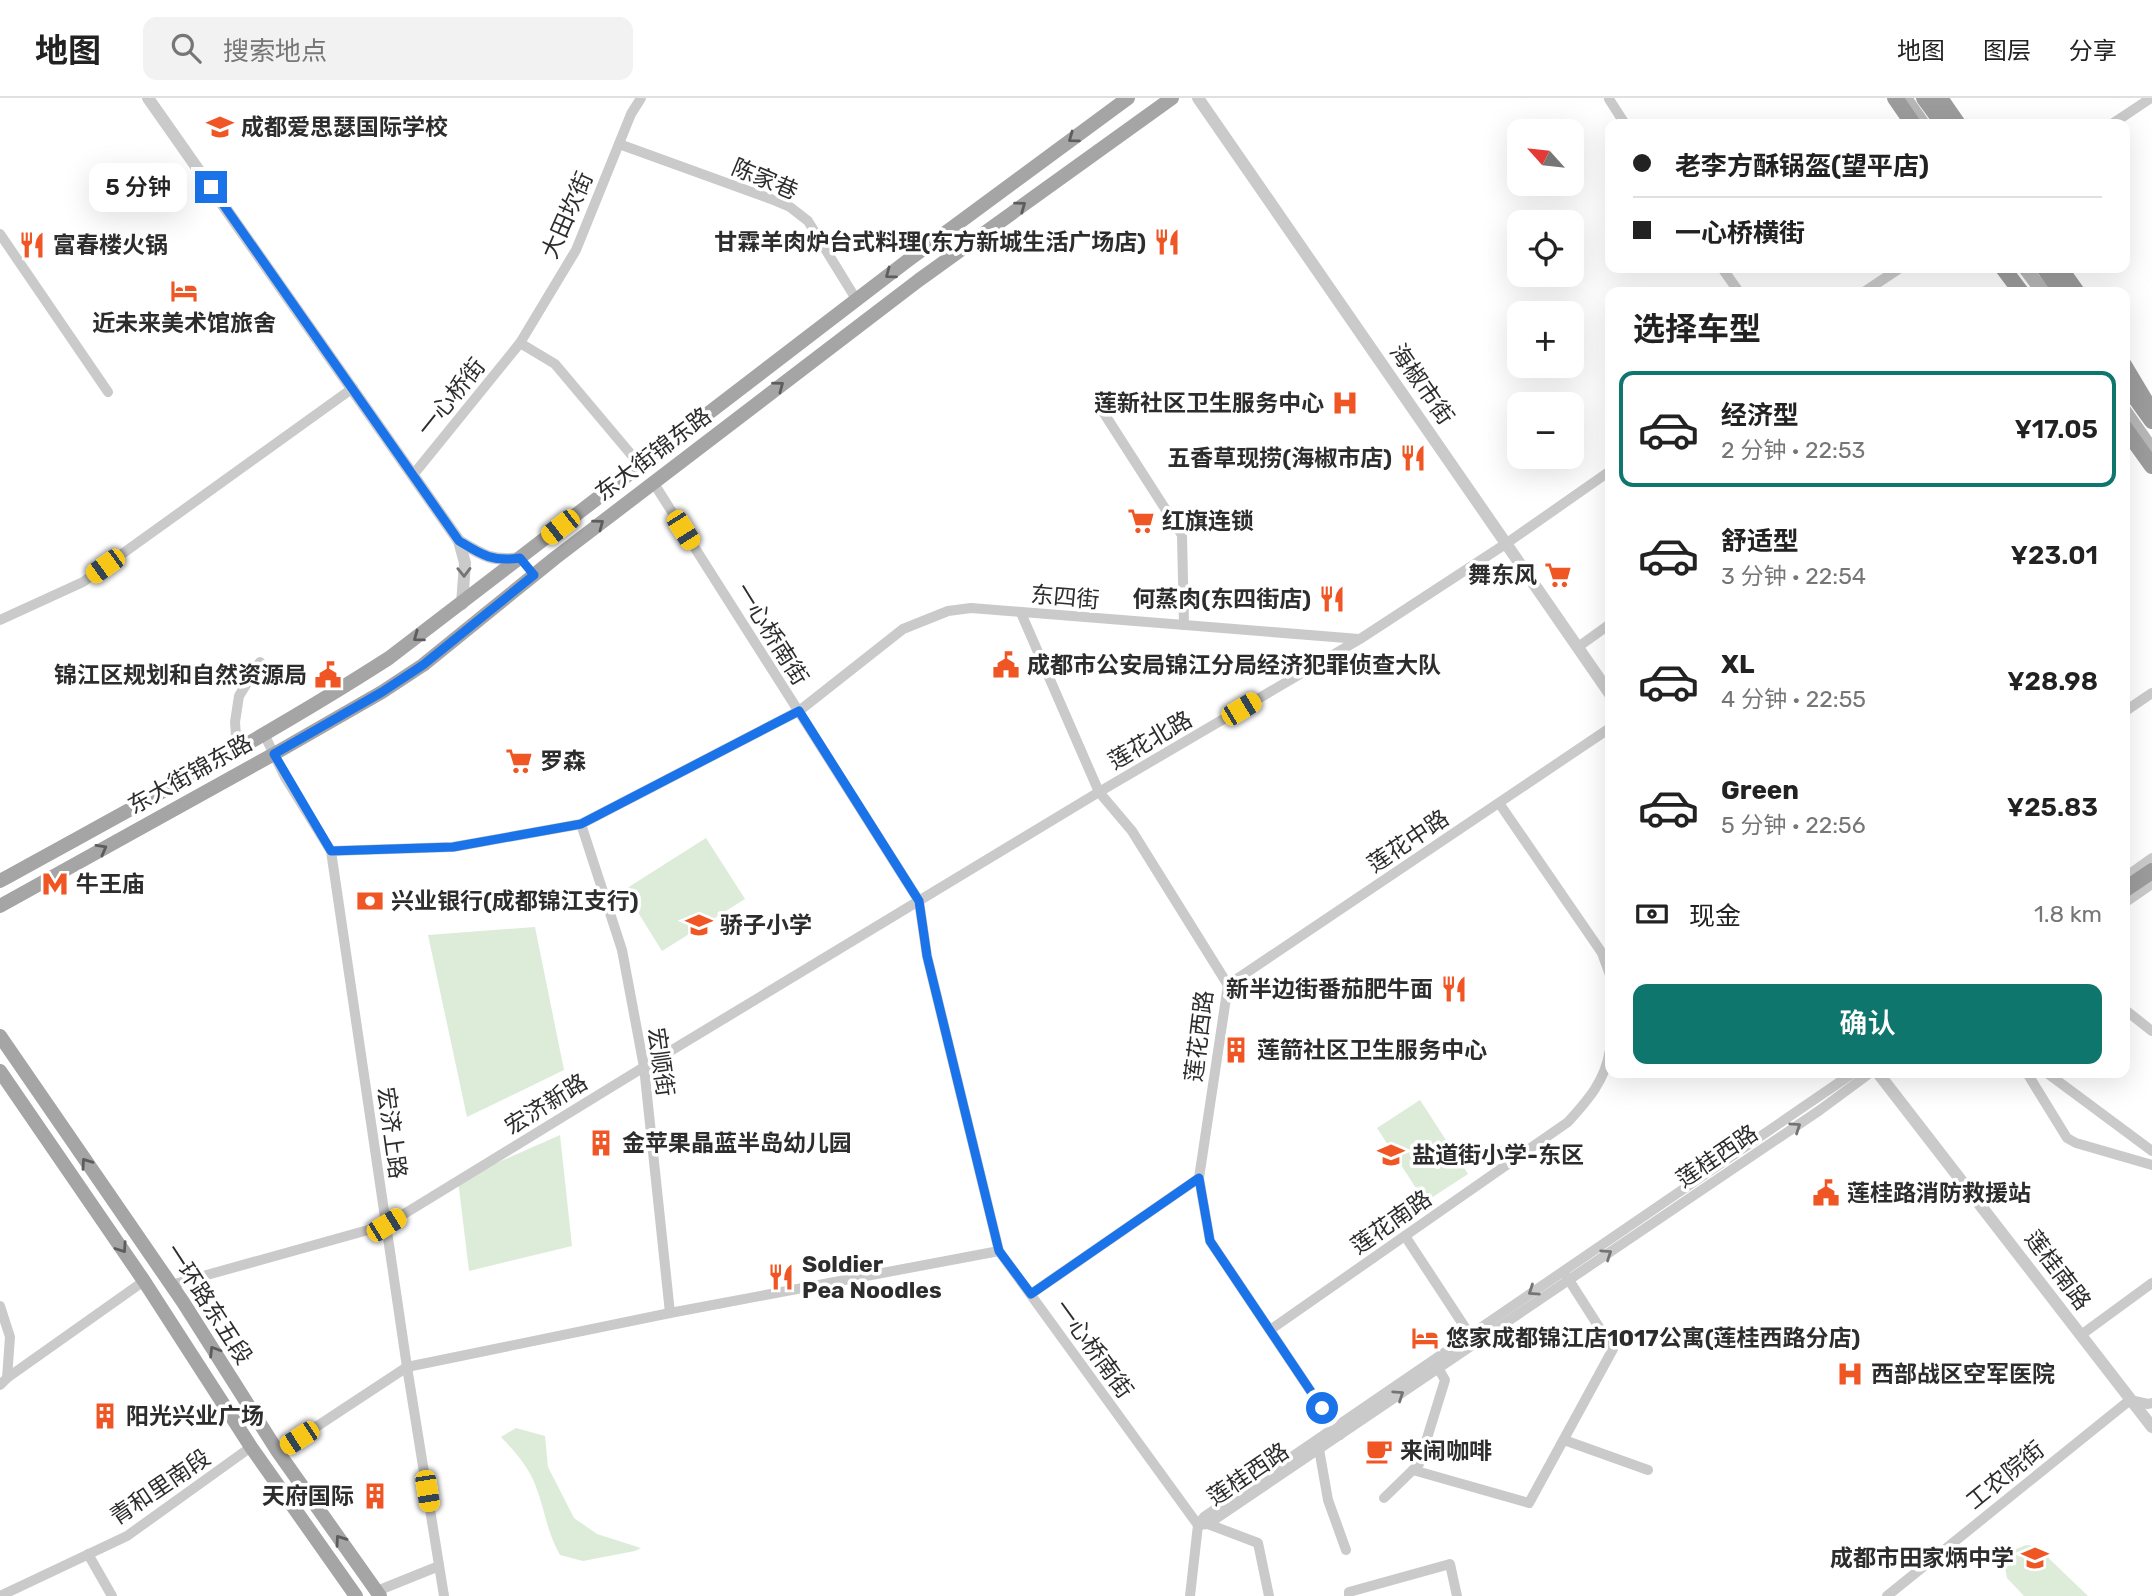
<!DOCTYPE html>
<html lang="zh">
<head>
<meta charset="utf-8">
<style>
  :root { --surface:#fff; --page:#f2f2f2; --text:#222; --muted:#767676; --line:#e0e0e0; --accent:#0f766e }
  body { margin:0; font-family:Rubik,"Noto Sans SC",sans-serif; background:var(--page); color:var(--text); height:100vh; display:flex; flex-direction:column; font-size:26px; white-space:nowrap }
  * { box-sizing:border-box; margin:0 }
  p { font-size:23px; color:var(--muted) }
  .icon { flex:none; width:38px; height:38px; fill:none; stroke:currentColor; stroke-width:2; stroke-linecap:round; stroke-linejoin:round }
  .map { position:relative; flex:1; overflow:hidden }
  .sheet { position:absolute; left:1605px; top:189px; width:525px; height:791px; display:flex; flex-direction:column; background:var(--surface); border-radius:14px; box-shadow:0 7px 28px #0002 }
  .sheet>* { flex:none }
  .top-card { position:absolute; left:1605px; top:21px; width:525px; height:154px; border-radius:14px; box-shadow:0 7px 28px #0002; display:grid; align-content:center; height:154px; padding:0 28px; background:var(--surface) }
  .needle { width:46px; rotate:297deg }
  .tools { position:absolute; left:1507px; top:21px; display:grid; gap:14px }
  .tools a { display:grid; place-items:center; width:77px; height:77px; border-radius:14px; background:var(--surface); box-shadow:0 7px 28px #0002; font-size:35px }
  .end { position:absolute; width:32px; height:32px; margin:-16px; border:9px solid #1a73e8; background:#fff; box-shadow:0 0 0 4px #fff }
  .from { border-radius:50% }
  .bubble { position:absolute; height:49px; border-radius:14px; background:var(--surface); box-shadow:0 7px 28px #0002; font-size:23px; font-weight:600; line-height:49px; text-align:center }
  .car { position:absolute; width:21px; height:42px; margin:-21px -10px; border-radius:9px; box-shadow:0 0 5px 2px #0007; background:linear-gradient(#f5c518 24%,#345 0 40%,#f5c518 0 76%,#345 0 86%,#f5c518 0) }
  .top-card b { display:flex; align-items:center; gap:24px; height:66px; font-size:26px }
  .top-card b+b { border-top:2px solid var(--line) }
  .top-card i { width:18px; height:18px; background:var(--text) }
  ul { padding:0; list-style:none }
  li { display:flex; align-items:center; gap:21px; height:116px; margin:0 14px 10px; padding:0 14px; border:4px solid transparent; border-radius:14px }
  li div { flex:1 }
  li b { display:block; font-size:26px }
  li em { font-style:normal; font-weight:600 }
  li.on { border-color:var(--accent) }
  li>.icon { width:63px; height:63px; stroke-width:1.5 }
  h2 { padding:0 28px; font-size:32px; line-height:84px }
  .pay { display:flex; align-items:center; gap:18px; height:77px; padding:0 28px; font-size:26px }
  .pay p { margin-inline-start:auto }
  .cta { display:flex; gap:14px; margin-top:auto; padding:14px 28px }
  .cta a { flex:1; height:80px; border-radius:14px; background:var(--accent); color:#fff; font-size:28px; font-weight:600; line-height:80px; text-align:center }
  header { display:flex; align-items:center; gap:42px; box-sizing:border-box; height:98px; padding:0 35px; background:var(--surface); border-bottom:2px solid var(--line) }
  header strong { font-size:33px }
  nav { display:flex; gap:38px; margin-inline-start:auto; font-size:24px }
  .search { width:490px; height:63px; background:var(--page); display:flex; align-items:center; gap:18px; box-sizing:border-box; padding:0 24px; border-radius:14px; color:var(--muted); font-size:26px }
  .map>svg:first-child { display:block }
  .green { fill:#ddecd9 }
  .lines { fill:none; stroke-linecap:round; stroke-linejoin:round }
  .minor { stroke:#cacaca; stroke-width:10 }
  .tertiary { stroke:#cacaca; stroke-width:12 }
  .secondary { stroke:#b7b7b7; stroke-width:14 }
  .primary { stroke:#a5a5a5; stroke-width:14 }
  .trunk { stroke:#9c9c9c; stroke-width:16 }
  .trunk-bridge { stroke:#9c9c9c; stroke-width:16 }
  .oneway { stroke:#5d5d5d }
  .oneway2 { stroke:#747474 }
  .route { stroke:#1a73e8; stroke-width:9 }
  .labels { text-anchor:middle; stroke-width:7; stroke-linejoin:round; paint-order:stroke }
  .poi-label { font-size:23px; font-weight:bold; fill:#2d2d2d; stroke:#fff; text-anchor:start }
  .street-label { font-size:23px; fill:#2d2d2d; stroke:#fff }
</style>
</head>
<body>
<header>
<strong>地图</strong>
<div class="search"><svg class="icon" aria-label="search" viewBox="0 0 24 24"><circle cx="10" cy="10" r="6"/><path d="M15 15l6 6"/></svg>搜索地点</div>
<nav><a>地图</a><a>图层</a><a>分享</a></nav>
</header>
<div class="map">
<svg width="2152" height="1498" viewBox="0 0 2152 1498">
  <rect width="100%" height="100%" fill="#fff"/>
  <g class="green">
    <polygon points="706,740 745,801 662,853 624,792"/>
    <polygon points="535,829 564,972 467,1019 428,837"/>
    <polygon points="1420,1002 1468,1076 1425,1104 1377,1030"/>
    <polygon points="560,1037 572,1148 469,1173 458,1082"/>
    <path d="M516,1330l29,8 3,31 26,51 23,16 44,14 -6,3 -52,10 -23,-6c-13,-22 -15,-45 -24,-68 -7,-20 -21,-35 -35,-50z"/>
    <polygon points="2026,1447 2036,1448 2088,1498 2024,1498 2007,1480 2004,1465 2014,1452"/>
  </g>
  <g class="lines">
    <g class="minor">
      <polyline points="1609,1 1625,26"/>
      <polyline points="2112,26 2151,0"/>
      <polyline points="619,46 771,101 790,109 808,123 856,201"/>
      <polyline points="0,136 108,294"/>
      <polyline points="1722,170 1739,194"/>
      <polyline points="1864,194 1900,170"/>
      <polyline points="520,245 555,266 640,367"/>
      <polyline points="1098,306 1182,437 1184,527"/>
      <polyline points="413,377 520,245 576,152 631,16 641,0"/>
      <polyline points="653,384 919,803 927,858 999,1153 1198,1427 1190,1498"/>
      <polyline points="1021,515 1099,694 1132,733 1228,887 1199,1080 1210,1143 1340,1337"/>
      <polyline points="0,522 83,484 353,290"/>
      <polyline points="1578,549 1610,526"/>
      <polyline points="2124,614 2152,595"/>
      <polyline points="264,636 285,679 331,753 407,1269 444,1498"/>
      <polyline points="237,651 235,624 239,598 260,564"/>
      <polyline points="1499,705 1602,855 1610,877"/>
      <polyline points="581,726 622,852 644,969 670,1215"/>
      <polyline points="331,753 453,749 581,726 799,613 903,531 948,513 971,510 1359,541"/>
      <polyline points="2124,780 2152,760"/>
      <polyline points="2124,805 2152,786"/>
      <polyline points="1228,887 1610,630"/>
      <polyline points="2124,911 2152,933"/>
      <polyline points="2027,975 2067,1040 2076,1045 2152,1067"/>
      <polyline points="2047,975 2152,1053"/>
      <polyline points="1405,1138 1472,1240"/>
      <polyline points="171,1187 386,1127 644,969 1099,694 1360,541 1507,445 1610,373"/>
      <polyline points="1031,1196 1199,1080"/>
      <polyline points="0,1208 10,1239 7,1280"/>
      <path d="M1270,1232l298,-208c20,-22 37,-41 42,-72"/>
      <polyline points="2081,1237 2152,1185"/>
      <polyline points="0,1287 7,1280 144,1183"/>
      <polyline points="1564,1342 1648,1372"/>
      <polyline points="1319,1351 1328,1402 1346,1452"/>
      <polyline points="278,1354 407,1269 670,1215 999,1153"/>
      <polyline points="1413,1372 1529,1405 1613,1251 1567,1179"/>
      <polyline points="1384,1400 1419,1366 1445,1282 1438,1270"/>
      <polyline points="1208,1426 1258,1445 1269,1498"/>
      <polyline points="1198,1427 1208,1426 1820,1012 1870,975"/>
      <polyline points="1198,1427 1204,1419 1853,975"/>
      <polyline points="88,1456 112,1498"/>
      <polyline points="377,1493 439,1468"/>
      <polyline points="0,1498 127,1438 251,1349"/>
      <polyline points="1349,1498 1349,1494 1450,1466 1457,1498"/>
      <polyline points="1887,1498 2130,1302 2148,1306 2152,1305"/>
    </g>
    <g class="tertiary">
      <polyline points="148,0 459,443 465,465 462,506"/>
      <polyline points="1198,0 1610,596"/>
      <path d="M459,443c23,14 33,21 61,17"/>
      <polyline points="1878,975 2152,1329"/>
    </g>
    <g class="secondary">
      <polyline points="1905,0 1923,26"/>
      <polyline points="2025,170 2043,194"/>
      <polyline points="2124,312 2152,352"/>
    </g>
    <g class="primary">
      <path d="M0,783c130,-72 263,-142 389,-223l518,-397 221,-163"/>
      <polyline points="0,808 274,656 382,594 423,567 555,460 919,182 1172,0"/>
      <polyline points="0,938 183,1204 278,1354 380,1498"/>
      <polyline points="0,973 144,1183 251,1349 356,1498"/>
    </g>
    <g class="trunk">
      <polyline points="1895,0 1913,26"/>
      <polyline points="1924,0 1943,26"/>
      <polyline points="1940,0 1958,26"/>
      <polyline points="2003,170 2021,194"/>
      <polyline points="2044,170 2061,194"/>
      <polyline points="2060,170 2077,194"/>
      <polyline points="2124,284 2152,323"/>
      <polyline points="2124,792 2152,773"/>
    </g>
    <g class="trunk-bridge">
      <polyline points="2124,267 2152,314"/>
      <polyline points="2124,329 2152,368"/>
    </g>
  </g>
  <defs><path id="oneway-chevron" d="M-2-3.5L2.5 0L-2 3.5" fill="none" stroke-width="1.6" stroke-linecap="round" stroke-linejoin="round" transform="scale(1.75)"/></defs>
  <g class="oneway">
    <use href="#oneway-chevron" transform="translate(1073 40) rotate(144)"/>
    <use href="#oneway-chevron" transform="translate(1021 108) rotate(-36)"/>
    <use href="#oneway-chevron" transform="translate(890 176) rotate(143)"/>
    <use href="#oneway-chevron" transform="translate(779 288) rotate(-37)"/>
    <use href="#oneway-chevron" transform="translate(599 426) rotate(-37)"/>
    <use href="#oneway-chevron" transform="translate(418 539) rotate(144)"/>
    <use href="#oneway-chevron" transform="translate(102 751) rotate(-29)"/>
    <use href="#oneway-chevron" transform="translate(86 1065) rotate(-125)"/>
    <use href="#oneway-chevron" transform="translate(122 1150) rotate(56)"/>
    <use href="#oneway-chevron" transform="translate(214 1253) rotate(-122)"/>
    <use href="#oneway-chevron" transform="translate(340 1442) rotate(-125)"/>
  </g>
  <g class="oneway2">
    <use href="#oneway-chevron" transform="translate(464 474) rotate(89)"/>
    <use href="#oneway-chevron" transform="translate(1796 1029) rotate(-34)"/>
    <use href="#oneway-chevron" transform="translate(1607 1156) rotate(-34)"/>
    <use href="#oneway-chevron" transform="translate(1533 1193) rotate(146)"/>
    <use href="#oneway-chevron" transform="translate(1399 1297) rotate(-34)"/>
  </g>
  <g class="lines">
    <path class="route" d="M211,89l248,354c23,14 33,21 61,17l14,17 -111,90 -41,27 -108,62 57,97 122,-4 128,-23 218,-113 120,190 8,55 72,295 32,43 168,-116 11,63 112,167"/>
  </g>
  <defs>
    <g id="school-bare" transform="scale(2.1)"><path d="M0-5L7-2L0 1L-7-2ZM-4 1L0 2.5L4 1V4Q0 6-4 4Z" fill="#ef5624" stroke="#fff" stroke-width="2.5" paint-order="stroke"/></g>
    <g id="restaurant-bare" transform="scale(2.1)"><path d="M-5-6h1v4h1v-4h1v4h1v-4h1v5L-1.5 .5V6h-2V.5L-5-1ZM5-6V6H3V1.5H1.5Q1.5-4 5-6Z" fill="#ef5624" stroke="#fff" stroke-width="2.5" paint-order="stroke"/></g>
    <g id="hotel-bare" transform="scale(2.1)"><path d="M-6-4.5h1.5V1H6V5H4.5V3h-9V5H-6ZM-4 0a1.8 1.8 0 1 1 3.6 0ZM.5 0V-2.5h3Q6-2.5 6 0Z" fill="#ef5624" stroke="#fff" stroke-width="2.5" paint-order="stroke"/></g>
    <g id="hospital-bare" transform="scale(2.1)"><path d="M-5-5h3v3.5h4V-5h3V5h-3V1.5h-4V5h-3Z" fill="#ef5624" stroke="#fff" stroke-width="2.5" paint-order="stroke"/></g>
    <g id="supermarket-bare" transform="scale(2.1)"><path d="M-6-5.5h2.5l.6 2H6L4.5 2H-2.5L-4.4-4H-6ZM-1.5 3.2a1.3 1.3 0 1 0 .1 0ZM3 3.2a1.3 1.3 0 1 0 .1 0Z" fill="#ef5624" stroke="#fff" stroke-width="2.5" paint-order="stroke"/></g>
    <g id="civic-bare" transform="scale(2.1)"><path d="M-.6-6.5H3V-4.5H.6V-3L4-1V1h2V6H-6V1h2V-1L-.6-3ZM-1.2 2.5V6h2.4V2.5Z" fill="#ef5624" stroke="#fff" stroke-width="2.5" paint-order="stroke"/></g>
    <g id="metro-bare" transform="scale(2.1)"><path d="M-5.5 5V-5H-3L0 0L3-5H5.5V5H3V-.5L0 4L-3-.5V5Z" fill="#ef5624" stroke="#fff" stroke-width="2.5" paint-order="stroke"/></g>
    <g id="bank-bare" transform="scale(2.1)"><path d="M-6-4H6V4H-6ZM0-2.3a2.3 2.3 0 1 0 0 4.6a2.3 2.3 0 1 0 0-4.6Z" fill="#ef5624" stroke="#fff" stroke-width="2.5" paint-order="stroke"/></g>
    <g id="building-bare" transform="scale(2.1)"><path d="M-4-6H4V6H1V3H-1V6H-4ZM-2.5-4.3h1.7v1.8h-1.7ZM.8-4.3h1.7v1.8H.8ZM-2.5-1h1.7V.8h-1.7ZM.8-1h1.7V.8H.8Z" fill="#ef5624" stroke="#fff" stroke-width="2.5" paint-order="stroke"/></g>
    <g id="cafe-bare" transform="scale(2.1)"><path d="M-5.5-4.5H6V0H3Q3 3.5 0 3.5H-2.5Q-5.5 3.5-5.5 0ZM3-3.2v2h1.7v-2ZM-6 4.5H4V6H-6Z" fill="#ef5624" stroke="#fff" stroke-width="2.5" paint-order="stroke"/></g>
  </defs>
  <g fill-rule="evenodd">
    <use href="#school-bare" x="220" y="29"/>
    <use href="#restaurant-bare" x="1167" y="144"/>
    <use href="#restaurant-bare" x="32" y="147"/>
    <use href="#hotel-bare" x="184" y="193"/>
    <use href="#hospital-bare" x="1345" y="305"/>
    <use href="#restaurant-bare" x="1413" y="360"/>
    <use href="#supermarket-bare" x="1141" y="423"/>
    <use href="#supermarket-bare" x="1558" y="477"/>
    <use href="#restaurant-bare" x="1332" y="501"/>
    <use href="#civic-bare" x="1006" y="567"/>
    <use href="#civic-bare" x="328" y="577"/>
    <use href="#supermarket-bare" x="519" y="663"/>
    <use href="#metro-bare" x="55" y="786"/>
    <use href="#bank-bare" x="370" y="803"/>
    <use href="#school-bare" x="699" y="827"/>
    <use href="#restaurant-bare" x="1454" y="891"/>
    <use href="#building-bare" x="1236" y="952"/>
    <use href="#building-bare" x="601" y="1045"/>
    <use href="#school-bare" x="1391" y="1057"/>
    <use href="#civic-bare" x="1826" y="1095"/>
    <use href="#restaurant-bare" x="781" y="1179"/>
    <use href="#hotel-bare" x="1425" y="1240"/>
    <use href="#hospital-bare" x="1850" y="1276"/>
    <use href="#building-bare" x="105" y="1318"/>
    <use href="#cafe-bare" x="1379" y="1353"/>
    <use href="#building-bare" x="375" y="1398"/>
    <use href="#school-bare" x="2035" y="1460"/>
  </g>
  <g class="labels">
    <g class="poi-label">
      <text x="241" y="37">成都爱思瑟国际学校</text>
      <text x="1146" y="152" text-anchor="end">甘霖羊肉炉台式料理(东方新城生活广场店)</text>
      <text x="53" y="155">富春楼火锅</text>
      <text x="184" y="233" text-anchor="middle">近未来美术馆旅舍</text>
      <text x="1324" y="313" text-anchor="end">莲新社区卫生服务中心</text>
      <text x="1392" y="368" text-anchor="end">五香草现捞(海椒市店)</text>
      <text x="1162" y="431">红旗连锁</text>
      <text x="1537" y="485" text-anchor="end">舞东风</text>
      <text x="1311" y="509" text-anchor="end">何蒸肉(东四街店)</text>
      <text x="1027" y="575">成都市公安局锦江分局经济犯罪侦查大队</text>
      <text x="307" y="585" text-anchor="end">锦江区规划和自然资源局</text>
      <text x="540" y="671">罗森</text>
      <text x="76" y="794">牛王庙</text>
      <text x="391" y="811">兴业银行(成都锦江支行)</text>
      <text x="720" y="835">骄子小学</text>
      <text x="1433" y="899" text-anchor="end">新半边街番茄肥牛面</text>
      <text x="1257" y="960">莲箭社区卫生服务中心</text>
      <text x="622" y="1053">金苹果晶蓝半岛幼儿园</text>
      <text x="1412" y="1065">盐道街小学-东区</text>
      <text x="1847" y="1103">莲桂路消防救援站</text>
      <text x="802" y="1174">Soldier<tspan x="802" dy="26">Pea Noodles</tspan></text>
      <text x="1446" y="1248">悠家成都锦江店1017公寓(莲桂西路分店)</text>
      <text x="1871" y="1284">西部战区空军医院</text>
      <text x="126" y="1326">阳光兴业广场</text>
      <text x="1400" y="1361">来闹咖啡</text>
      <text x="354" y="1406" text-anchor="end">天府国际</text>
      <text x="2014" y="1468" text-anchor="end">成都市田家炳中学</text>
    </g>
    <g class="street-label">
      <text transform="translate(765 81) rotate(23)" y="8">陈家巷</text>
      <text transform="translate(567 117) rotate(-66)" y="8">大田坎街</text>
      <text transform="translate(1422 286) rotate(55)" y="8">海椒市街</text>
      <text transform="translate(451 299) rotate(-51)" y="8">一心桥街</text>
      <text transform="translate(653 356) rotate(-37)" y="8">东大街锦东路</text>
      <text transform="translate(1065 499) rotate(5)" y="8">东四街</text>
      <text transform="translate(772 536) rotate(58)" y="8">一心桥南街</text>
      <text transform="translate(1150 642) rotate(-30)" y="8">莲花北路</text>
      <text transform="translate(190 676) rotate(-29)" y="8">东大街锦东路</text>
      <text transform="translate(1408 743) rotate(-34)" y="8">莲花中路</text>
      <text transform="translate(1199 938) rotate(-83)" y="8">莲花西路</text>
      <text transform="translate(661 964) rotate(82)" y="8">宏顺街</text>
      <text transform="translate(546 1006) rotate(-32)" y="8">宏济新路</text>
      <text transform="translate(392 1035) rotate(82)" y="8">宏济上路</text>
      <text transform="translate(1717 1058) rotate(-34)" y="8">莲桂西路</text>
      <text transform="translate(1391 1124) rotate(-35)" y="8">莲花南路</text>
      <text transform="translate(2058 1172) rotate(53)" y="8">莲桂南路</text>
      <text transform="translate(209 1206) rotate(57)" y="8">一环路东五段</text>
      <text transform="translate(1094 1251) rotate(54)" y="8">一心桥南街</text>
      <text transform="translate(1248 1376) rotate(-34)" y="8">莲桂西路</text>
      <text transform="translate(2005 1377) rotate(-39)" y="8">工农院街</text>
      <text transform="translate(160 1389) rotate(-34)" y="8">青和里南段</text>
    </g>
  </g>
</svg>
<div class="tools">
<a><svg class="needle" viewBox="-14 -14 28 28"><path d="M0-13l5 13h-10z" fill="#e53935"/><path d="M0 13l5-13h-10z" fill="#767676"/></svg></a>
<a><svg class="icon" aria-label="locate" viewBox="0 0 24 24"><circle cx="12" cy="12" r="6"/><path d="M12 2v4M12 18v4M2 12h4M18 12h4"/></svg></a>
<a>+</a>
<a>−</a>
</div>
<i class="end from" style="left:1322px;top:1310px"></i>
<i class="end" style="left:211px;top:89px"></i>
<div class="bubble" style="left:89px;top:65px;width:98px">5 分钟</div>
<i class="car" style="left:560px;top:429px;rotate:232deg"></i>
<i class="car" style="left:683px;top:432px;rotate:148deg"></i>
<i class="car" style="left:105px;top:468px;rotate:234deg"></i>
<i class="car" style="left:1241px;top:611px;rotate:59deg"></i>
<i class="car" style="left:386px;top:1127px;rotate:58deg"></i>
<i class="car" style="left:299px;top:1340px;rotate:237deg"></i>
<i class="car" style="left:427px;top:1393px;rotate:171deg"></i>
<div class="top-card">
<b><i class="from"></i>老李方酥锅盔(望平店)</b>
<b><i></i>一心桥横街</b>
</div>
<section class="sheet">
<h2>选择车型</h2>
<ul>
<li class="on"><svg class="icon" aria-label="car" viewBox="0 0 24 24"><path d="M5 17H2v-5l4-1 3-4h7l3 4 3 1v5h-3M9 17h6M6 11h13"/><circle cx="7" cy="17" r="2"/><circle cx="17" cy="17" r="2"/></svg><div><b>经济型</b><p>2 分钟 · 22:53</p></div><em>¥17.05</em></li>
<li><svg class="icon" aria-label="car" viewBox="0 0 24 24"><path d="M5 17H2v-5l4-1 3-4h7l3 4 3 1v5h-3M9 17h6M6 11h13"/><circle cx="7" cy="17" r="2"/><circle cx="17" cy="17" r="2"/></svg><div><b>舒适型</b><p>3 分钟 · 22:54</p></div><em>¥23.01</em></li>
<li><svg class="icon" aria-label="car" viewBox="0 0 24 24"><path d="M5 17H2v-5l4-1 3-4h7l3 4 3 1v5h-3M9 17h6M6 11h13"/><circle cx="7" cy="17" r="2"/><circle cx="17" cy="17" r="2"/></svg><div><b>XL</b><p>4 分钟 · 22:55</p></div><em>¥28.98</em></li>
<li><svg class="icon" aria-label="car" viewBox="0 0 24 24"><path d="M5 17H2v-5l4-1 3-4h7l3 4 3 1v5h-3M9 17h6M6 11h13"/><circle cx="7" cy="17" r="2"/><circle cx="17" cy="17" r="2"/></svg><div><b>Green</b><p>5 分钟 · 22:56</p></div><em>¥25.83</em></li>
</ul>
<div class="pay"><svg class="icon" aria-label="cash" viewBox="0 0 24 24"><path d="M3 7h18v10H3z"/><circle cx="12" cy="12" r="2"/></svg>现金<p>1.8 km</p></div>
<div class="cta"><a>确认</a></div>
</section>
</div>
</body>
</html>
